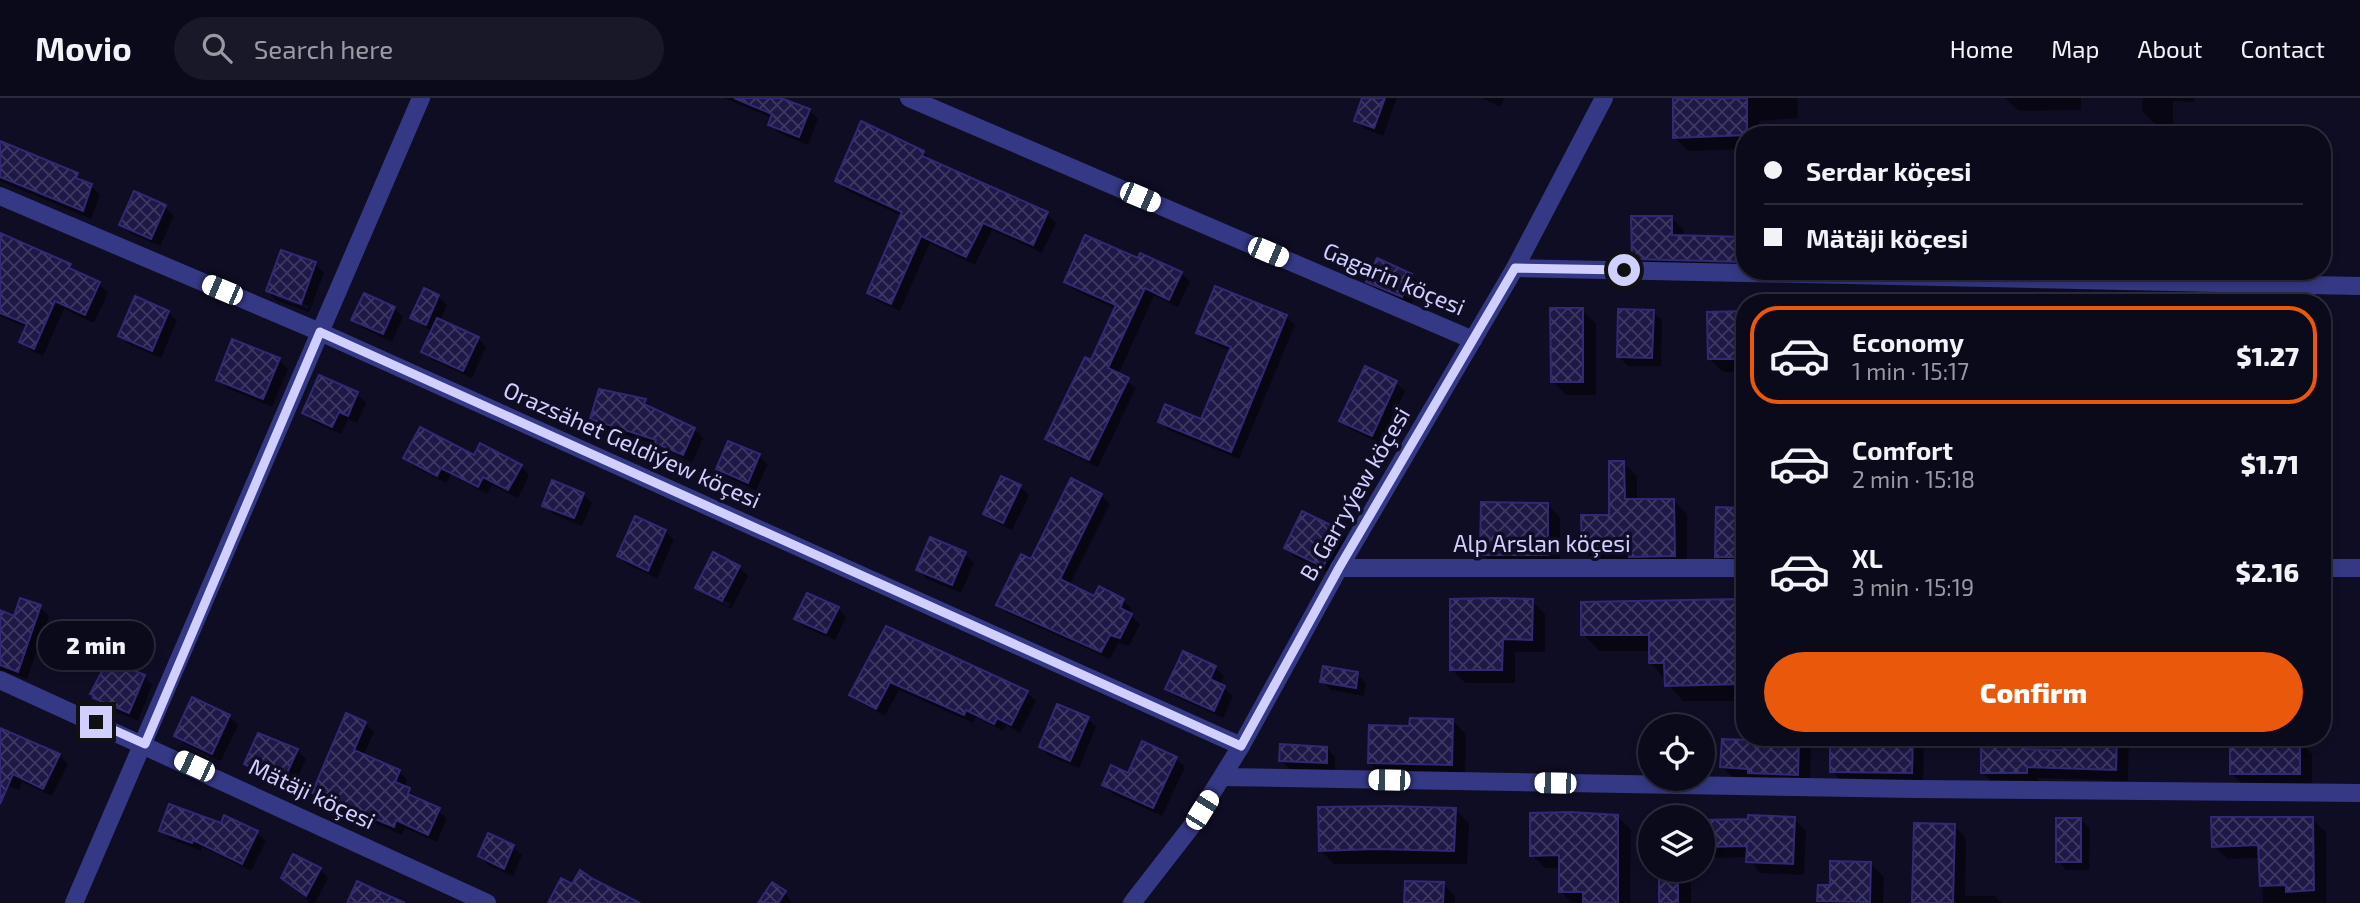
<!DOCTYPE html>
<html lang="en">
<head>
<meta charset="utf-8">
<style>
  :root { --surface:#0b0a1b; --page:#191828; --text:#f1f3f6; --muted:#9a9aa3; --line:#2b2b3a; --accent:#ea580c }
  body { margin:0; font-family:"Exo 2",sans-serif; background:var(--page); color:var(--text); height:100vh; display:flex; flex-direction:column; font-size:26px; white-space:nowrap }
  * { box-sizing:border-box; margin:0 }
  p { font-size:23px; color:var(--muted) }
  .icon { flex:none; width:38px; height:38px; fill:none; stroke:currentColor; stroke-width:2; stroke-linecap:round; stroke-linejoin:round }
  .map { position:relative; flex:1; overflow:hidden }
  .drawer { position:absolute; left:1736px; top:196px; width:595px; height:452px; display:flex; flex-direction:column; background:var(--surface); border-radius:28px; box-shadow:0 4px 10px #0003,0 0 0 2px var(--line) }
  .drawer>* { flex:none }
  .hud { position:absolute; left:1736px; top:28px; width:595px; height:154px; border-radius:28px; box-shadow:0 4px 10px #0003,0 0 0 2px var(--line); display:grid; align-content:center; height:154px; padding:0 28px; background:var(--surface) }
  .controls { position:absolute; left:1638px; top:616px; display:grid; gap:14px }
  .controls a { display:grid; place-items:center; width:77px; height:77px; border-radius:50%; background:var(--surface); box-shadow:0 4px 10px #0003,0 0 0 2px var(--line); font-size:35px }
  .end { position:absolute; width:32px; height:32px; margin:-16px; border:9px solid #d1cfff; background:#111; box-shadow:0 0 0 4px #111 }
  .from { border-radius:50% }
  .bubble { position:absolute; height:49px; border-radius:24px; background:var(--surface); box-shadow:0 4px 10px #0003,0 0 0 2px var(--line); font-size:23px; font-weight:800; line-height:49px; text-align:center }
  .car { position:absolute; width:21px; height:42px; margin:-21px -10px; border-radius:9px; box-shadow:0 0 5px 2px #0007; background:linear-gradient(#fff 24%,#345 0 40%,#fff 0 76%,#345 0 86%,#fff 0) }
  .hud b { display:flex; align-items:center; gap:24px; height:66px; font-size:26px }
  .hud b+b { border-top:2px solid var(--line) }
  .hud i { width:18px; height:18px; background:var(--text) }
  ul { padding:12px 0 0; list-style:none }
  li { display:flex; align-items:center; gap:21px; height:98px; margin:0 14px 10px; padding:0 14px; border:4px solid transparent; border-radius:28px }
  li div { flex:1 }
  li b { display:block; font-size:26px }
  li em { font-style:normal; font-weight:800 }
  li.selected { border-color:var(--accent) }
  li>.icon { width:63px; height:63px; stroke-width:1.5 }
  .button { display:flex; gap:14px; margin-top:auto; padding:14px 28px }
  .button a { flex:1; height:80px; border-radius:42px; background:var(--accent); color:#fff; font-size:28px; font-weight:800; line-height:80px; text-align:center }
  header { display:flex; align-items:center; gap:42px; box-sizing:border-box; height:98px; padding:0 35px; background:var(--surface); border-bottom:2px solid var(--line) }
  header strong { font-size:33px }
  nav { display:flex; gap:38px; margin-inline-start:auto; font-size:24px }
  .search { width:490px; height:63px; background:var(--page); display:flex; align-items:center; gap:18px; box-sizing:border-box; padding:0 24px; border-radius:38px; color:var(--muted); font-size:26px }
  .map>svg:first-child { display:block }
  .shadow { fill:#0007; fill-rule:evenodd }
  .building { fill:url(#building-cross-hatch); stroke:#312973; stroke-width:2 }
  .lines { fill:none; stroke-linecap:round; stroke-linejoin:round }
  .minor { stroke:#353985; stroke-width:18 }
  .route { stroke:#d1cfff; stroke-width:9 }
  .labels { text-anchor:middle; stroke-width:7; stroke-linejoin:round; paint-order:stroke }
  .street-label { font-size:23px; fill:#d1cfff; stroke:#0f0d24 }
</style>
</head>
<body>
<header>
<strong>Movio</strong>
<div class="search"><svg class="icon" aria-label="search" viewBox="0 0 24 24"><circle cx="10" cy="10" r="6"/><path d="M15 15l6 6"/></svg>Search here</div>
<nav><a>Home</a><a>Map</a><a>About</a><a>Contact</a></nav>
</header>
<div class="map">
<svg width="2360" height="805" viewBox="0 0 2360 805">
  <defs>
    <pattern id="building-cross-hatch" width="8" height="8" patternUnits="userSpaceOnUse" patternTransform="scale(1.75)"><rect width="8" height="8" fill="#1d1846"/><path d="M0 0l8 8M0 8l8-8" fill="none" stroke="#3d3962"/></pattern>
  </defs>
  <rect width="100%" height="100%" fill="#0f0d24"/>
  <g class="shadow">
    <polygon points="724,0 780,0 809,12 818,21 808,47 779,35 770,26 772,20"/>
    <polygon points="1364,0 1397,0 1383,38 1365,31 1356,22"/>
    <polygon points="1482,0 1504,0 1501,9"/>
    <polygon points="1675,0 1797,0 1798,20 1759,23 1760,37 1745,37 1745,51 1688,53 1675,40"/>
    <polygon points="2005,0 2081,0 2081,12 2019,13"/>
    <polygon points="2143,0 2194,0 2194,4 2173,3 2173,27 2156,27 2142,13"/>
    <polygon points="0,45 77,77 91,88 100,97 91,121 0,83"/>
    <polygon points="923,54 919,66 925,56 931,64 1047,116 1056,125 1042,155 992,132 975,167 930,145 900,213 877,203 869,195 902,118 846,92 838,83"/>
    <polygon points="165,109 174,118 160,148 130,135 121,126"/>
    <polygon points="1671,120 1684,132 1684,139 1739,141 1739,132 1745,132 1745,173 1646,173 1633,160"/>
    <polygon points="0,137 70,167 79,177 99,186 108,195 94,225 64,211 43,258 30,252 21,244 27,230 0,218"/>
    <polygon points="1139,162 1181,175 1190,184 1178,209 1154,198 1118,277 1136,290 1098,369 1056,349 1048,340 1092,264 1116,211 1075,192 1066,184"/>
    <path d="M315,166l9,9 -15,39 -33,-12 -8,-9zM276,195l33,13 -1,3 -32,-12z"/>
    <polygon points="2040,173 2223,173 2223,186"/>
    <polygon points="2270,173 2294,173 2295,182 2279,183"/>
    <polygon points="1411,177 1420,186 1411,207 1377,192 1368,183"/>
    <polygon points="438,198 447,207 440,223 478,240 486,249 472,280 432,262 423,253 432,234 412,220"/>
    <polygon points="394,210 403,219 392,244 362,230 353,222"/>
    <polygon points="1582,212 1596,225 1596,297 1566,297 1552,283"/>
    <polygon points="168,214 177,223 161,260 128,246 120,237"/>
    <polygon points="1653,214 1662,222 1661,268 1628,268 1619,259"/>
    <polygon points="1745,215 1745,274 1723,274 1709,261"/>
    <polygon points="1286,218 1295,227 1239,361 1168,332 1160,323 1202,323 1231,253 1207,243 1198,234"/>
    <polygon points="279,262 288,271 272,309 227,290 218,282"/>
    <polygon points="1396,285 1405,293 1381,345 1350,331 1341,323"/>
    <polygon points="357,296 366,305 357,325 348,321 341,336 313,324 304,315"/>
    <polygon points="645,303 653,311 694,331 703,340 692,365 661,348 600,329 592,320"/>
    <polygon points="759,358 768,366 756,392 727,379 718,371"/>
    <polygon points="475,359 521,368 529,377 518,400 492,387 487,396 451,377 446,385 414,369 405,360"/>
    <polygon points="1623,365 1637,378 1637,403 1673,402 1687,416 1687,471 1597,465 1583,452 1611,418"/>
    <polygon points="1020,388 1029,397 1012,432 994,424 986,415"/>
    <polygon points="583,396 592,405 582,428 553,416 544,407"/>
    <polygon points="1101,397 1110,406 1069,488 1095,500 1123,502 1132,511 1129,516 1140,526 1129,548 1118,545 1110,561 1007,515 998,507"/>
    <polygon points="1547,406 1560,420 1560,470 1495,470 1482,456"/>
    <polygon points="1745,411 1745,472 1730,471 1717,458"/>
    <polygon points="636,420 665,433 674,442 657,480 628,467 619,458"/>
    <polygon points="1340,434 1349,442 1332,477 1294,459 1286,450"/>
    <polygon points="965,456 974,465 961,495 927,481 918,472"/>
    <path d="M739,469l9,9 -17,33 -25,-13 -8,-8zM705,493l26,13 -2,3 -24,-12z"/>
    <polygon points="1532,503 1545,516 1545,554 1515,554 1515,585 1465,585 1452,572"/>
    <polygon points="1745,504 1745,603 1683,603 1651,565 1651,553 1599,553 1583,536 1583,506"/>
    <polygon points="40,509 49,518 27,581 0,572 0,514 15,520"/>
    <polygon points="838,510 846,519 835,542 804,529 796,521"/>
    <polygon points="887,530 1027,594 1036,603 1020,635 1006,627 1003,633 976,619 973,625 899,592 885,618 860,605 851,596"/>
    <polygon points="1215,570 1224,578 1220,587 1233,598 1223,620 1176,599 1168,591"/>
    <polygon points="1357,576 1366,585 1364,598 1331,592 1322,583"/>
    <polygon points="144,578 152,587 138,623 104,609 95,600"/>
    <polygon points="193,601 229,618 238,627 221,663 185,646 176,638"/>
    <polygon points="1088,620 1096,629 1079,670 1049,658 1041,649"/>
    <polygon points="1453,623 1466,636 1465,679 1383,678 1370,665 1411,630"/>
    <polygon points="365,625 374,634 363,658 399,673 407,682 404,690 447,720 437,744 405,730 402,737 323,703 314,694"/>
    <polygon points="0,632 59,657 68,666 52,698 22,684 19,692 0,684"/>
    <polygon points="1751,639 1806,639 1811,644 1810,688 1734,681 1722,669 1750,644"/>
    <polygon points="1832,639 1915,639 1924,648 1923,686 1843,685 1832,673"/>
    <polygon points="1982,639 2038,639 2038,654 2064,654 2065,639 2129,639 2128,683 2038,680 2038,686 1995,687 1983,675"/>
    <polygon points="2232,639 2281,639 2281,643 2299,643 2312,656 2312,688 2244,688 2231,675"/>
    <polygon points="1327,650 1335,659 1335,673 1290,671 1281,663"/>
    <polygon points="297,652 306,661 292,692 255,675 246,666"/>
    <polygon points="1176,661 1185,669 1162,718 1113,696 1104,687"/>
    <polygon points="1455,712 1469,725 1467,766 1334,766 1321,753"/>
    <polygon points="1618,719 1631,732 1630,805 1572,805 1560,793 1560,770 1545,770 1532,757"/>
    <polygon points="1794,721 1806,733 1804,777 1760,775 1748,759 1717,760 1705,748"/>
    <polygon points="2312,721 2326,734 2326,805 2263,805 2261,760 2228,761 2214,748"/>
    <polygon points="2081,722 2090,730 2089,772 2066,772 2058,763"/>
    <polygon points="221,728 257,735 266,743 251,773 202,749 201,753 170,741 161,732"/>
    <polygon points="1954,728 1966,740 1965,798 1995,798 2002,805 1915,805"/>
    <polygon points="489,738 513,749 522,757 513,778 488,767 480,758"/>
    <polygon points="1871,766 1884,779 1883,805 1821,805 1819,802 1832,789"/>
    <polygon points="320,771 328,780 315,805 308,805 309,803 283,780"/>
    <polygon points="1660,772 1691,773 1691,805 1660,805"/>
    <polygon points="1443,785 1455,798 1455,805 1406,805"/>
    <polygon points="785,794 792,805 760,805"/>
  </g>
  <g class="building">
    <polygon points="734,0 781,0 810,11 799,39 768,27 772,16"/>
    <polygon points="1362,0 1385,0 1374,30 1354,23"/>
    <polygon points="1673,0 1747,0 1747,37 1673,40"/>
    <polygon points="861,23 924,53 922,58 1048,114 1033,147 983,125 966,159 921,138 891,206 867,195 902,114 835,83"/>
    <polygon points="0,43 78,75 76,80 92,86 83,113 0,79"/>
    <polygon points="134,93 166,107 151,141 119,127"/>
    <polygon points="1631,118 1672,118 1672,137 1745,139 1745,164 1632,161"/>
    <polygon points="0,135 71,166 69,170 100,184 85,217 55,203 34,251 19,244 27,226 0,215"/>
    <polygon points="1085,137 1138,160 1140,155 1182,174 1169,202 1145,190 1108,270 1129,280 1089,362 1045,341 1085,259 1091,262 1116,207 1064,184"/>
    <polygon points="281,152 316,164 301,206 266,193"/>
    <polygon points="1377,160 1412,176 1402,199 1366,184"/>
    <polygon points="1215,188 1287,217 1231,354 1158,324 1165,306 1201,321 1231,249 1196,235"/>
    <polygon points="424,190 439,197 426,227 410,220"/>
    <polygon points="364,195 395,209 383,236 351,222"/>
    <polygon points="135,198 169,213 152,253 118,238"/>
    <polygon points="1550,210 1583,210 1583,284 1551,284"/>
    <polygon points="1618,211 1654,212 1652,260 1617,259"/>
    <polygon points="1745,213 1745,261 1708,261 1707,214"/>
    <polygon points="437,220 479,239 463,273 421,254"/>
    <polygon points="232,241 280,260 263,301 216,282"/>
    <polygon points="1365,268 1397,283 1372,338 1339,323"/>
    <polygon points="319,277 358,294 348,318 339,314 332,329 302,315"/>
    <polygon points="599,291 646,301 644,306 695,330 683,357 655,345 656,342 590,321"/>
    <polygon points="420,329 474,357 480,345 522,367 508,392 483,379 478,389 441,370 437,378 403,360"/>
    <polygon points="728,343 760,356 748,385 716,371"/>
    <polygon points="1609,363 1624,363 1625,401 1674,401 1675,458 1629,459 1629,452 1582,453 1581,417 1609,417"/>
    <polygon points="1001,378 1021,387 1003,425 983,416"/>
    <polygon points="1071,380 1102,396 1060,481 1094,498 1099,488 1124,501 1120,510 1132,516 1120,540 1110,537 1101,554 996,507 1021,456 1031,461"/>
    <polygon points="552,382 584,395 574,420 542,408"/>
    <polygon points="1481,404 1548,405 1548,457 1480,457"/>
    <polygon points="1716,409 1745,410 1745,459 1715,459"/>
    <polygon points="1302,413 1341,432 1323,469 1284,450"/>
    <polygon points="635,418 666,432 648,473 617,458"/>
    <polygon points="930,439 966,454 952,487 916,472"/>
    <polygon points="713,454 740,468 722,503 695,490"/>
    <polygon points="807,495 839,509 826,535 794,521"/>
    <polygon points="20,500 41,507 18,574 0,567 0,512 14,518"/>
    <polygon points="1495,500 1533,501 1532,542 1503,541 1502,572 1450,572 1450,501"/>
    <polygon points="1739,501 1741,586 1665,588 1664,565 1649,565 1649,537 1581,537 1581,504"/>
    <polygon points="886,528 1028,593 1011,627 997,620 994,626 966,612 964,617 890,584 876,611 849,597"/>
    <polygon points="1183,553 1216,568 1210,581 1225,588 1214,613 1165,591"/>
    <polygon points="108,562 145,577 129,615 93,600 94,597 90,596"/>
    <polygon points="1323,568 1358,574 1356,590 1320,584"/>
    <polygon points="192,599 230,617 212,656 174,638"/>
    <polygon points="1057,606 1089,619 1070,663 1039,649"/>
    <polygon points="346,615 366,624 354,652 400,672 395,684 410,690 408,696 440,710 428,737 396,722 394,729 312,695"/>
    <polygon points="1410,620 1453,621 1452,667 1368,665 1369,627 1409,628"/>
    <polygon points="0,630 60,656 43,691 13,676 0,706"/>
    <polygon points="258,635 298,651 283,684 244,666"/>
    <polygon points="1749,639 1799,639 1798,677 1748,675 1748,671 1720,669 1722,641 1749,642"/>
    <polygon points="1830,639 1913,639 1912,675 1830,674"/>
    <polygon points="1981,639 2027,639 2027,651 2063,652 2063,639 2117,639 2116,672 2027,669 2027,675 1981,675"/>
    <polygon points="2230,639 2300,641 2300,676 2230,676"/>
    <polygon points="1142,643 1177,659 1153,710 1102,687 1111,667 1128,675"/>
    <polygon points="1280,646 1327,649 1327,665 1279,663"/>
    <polygon points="169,706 221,725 224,717 258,733 242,766 193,742 192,745 159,733"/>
    <polygon points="1391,708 1456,710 1454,753 1376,751 1319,753 1318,709"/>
    <polygon points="1571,714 1618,717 1618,805 1583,804 1583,794 1559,794 1559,757 1530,758 1530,715"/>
    <polygon points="1748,717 1795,719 1793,766 1746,764 1747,748 1703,749 1703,722 1748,721"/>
    <polygon points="2211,719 2313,719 2314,792 2286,794 2286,787 2260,788 2258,747 2212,749"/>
    <rect x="2056" y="720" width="25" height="44"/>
    <polygon points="1914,725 1955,726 1953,805 1912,805"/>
    <polygon points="488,735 514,747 504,771 478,758"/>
    <polygon points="293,756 321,770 306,798 281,780"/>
    <polygon points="1830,763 1871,764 1870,804 1817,803 1818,787 1830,787"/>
    <polygon points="580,772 593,781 640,805 548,805 561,780 572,786"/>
    <rect x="1659" y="772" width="19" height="33"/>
    <polygon points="357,783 376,792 405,805 347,805"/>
    <polygon points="1405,783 1444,784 1443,805 1404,805"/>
    <polygon points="772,784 786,793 778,805 758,805"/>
  </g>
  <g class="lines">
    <g class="minor">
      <polyline points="909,0 1473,242"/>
      <polyline points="0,98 320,234 1241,648"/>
      <polyline points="1515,170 2360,188"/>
      <polyline points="1339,470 1745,470"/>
      <polyline points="2322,470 2360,470"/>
      <polyline points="0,582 487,805"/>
      <polyline points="1223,679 1915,691 2360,695"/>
      <polyline points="74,805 421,0"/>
      <polyline points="1132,805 1191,729 1241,648 1339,470 1515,170 1604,0"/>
    </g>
  </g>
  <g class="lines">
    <polyline class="route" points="96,624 145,646 320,234 1241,648 1339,470 1515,170 1624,172"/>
  </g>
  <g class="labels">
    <g class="street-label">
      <text transform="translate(1394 181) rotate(23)" y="8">Gagarin köçesi</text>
      <text transform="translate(632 347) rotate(24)" y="8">Orazsähet Geldiýew köçesi</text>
      <text transform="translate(1355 396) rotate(-60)" y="8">B. Garryýew köçesi</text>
      <text x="1542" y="454">Alp Arslan köçesi</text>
      <text transform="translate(312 696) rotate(25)" y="8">Mätäji köçesi</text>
    </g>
  </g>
</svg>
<div class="controls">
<a><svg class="icon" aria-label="locate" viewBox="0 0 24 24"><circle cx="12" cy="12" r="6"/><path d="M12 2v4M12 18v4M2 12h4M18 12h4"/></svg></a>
<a><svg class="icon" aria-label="layers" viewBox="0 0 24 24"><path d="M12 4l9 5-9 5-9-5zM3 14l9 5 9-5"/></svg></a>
</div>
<i class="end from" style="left:1624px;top:172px"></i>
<i class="end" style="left:96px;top:624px"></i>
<div class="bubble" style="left:38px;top:523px;width:116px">2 min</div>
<i class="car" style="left:1140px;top:99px;rotate:113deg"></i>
<i class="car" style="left:1268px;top:154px;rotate:113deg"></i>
<i class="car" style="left:222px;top:192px;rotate:293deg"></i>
<i class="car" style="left:194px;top:668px;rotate:295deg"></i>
<i class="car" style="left:1389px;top:682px;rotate:271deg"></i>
<i class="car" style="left:1555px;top:685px;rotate:271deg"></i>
<i class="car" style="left:1202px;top:712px;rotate:32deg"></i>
<div class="hud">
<b><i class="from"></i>Serdar köçesi</b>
<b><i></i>Mätäji köçesi</b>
</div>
<section class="drawer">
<ul>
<li class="selected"><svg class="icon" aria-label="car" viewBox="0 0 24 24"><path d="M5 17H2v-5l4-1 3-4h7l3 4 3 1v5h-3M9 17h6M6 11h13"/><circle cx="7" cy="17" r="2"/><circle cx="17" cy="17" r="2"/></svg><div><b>Economy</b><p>1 min · 15:17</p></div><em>$1.27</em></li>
<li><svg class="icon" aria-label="car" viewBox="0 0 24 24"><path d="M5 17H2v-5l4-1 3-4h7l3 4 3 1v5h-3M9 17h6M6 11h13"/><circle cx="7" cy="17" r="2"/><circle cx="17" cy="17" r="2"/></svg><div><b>Comfort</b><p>2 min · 15:18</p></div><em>$1.71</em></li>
<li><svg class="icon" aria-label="car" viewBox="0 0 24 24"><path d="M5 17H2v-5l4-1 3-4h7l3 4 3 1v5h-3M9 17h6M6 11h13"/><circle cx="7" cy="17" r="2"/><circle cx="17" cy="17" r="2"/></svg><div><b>XL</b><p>3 min · 15:19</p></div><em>$2.16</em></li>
</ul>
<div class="button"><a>Confirm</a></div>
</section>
</div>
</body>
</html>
